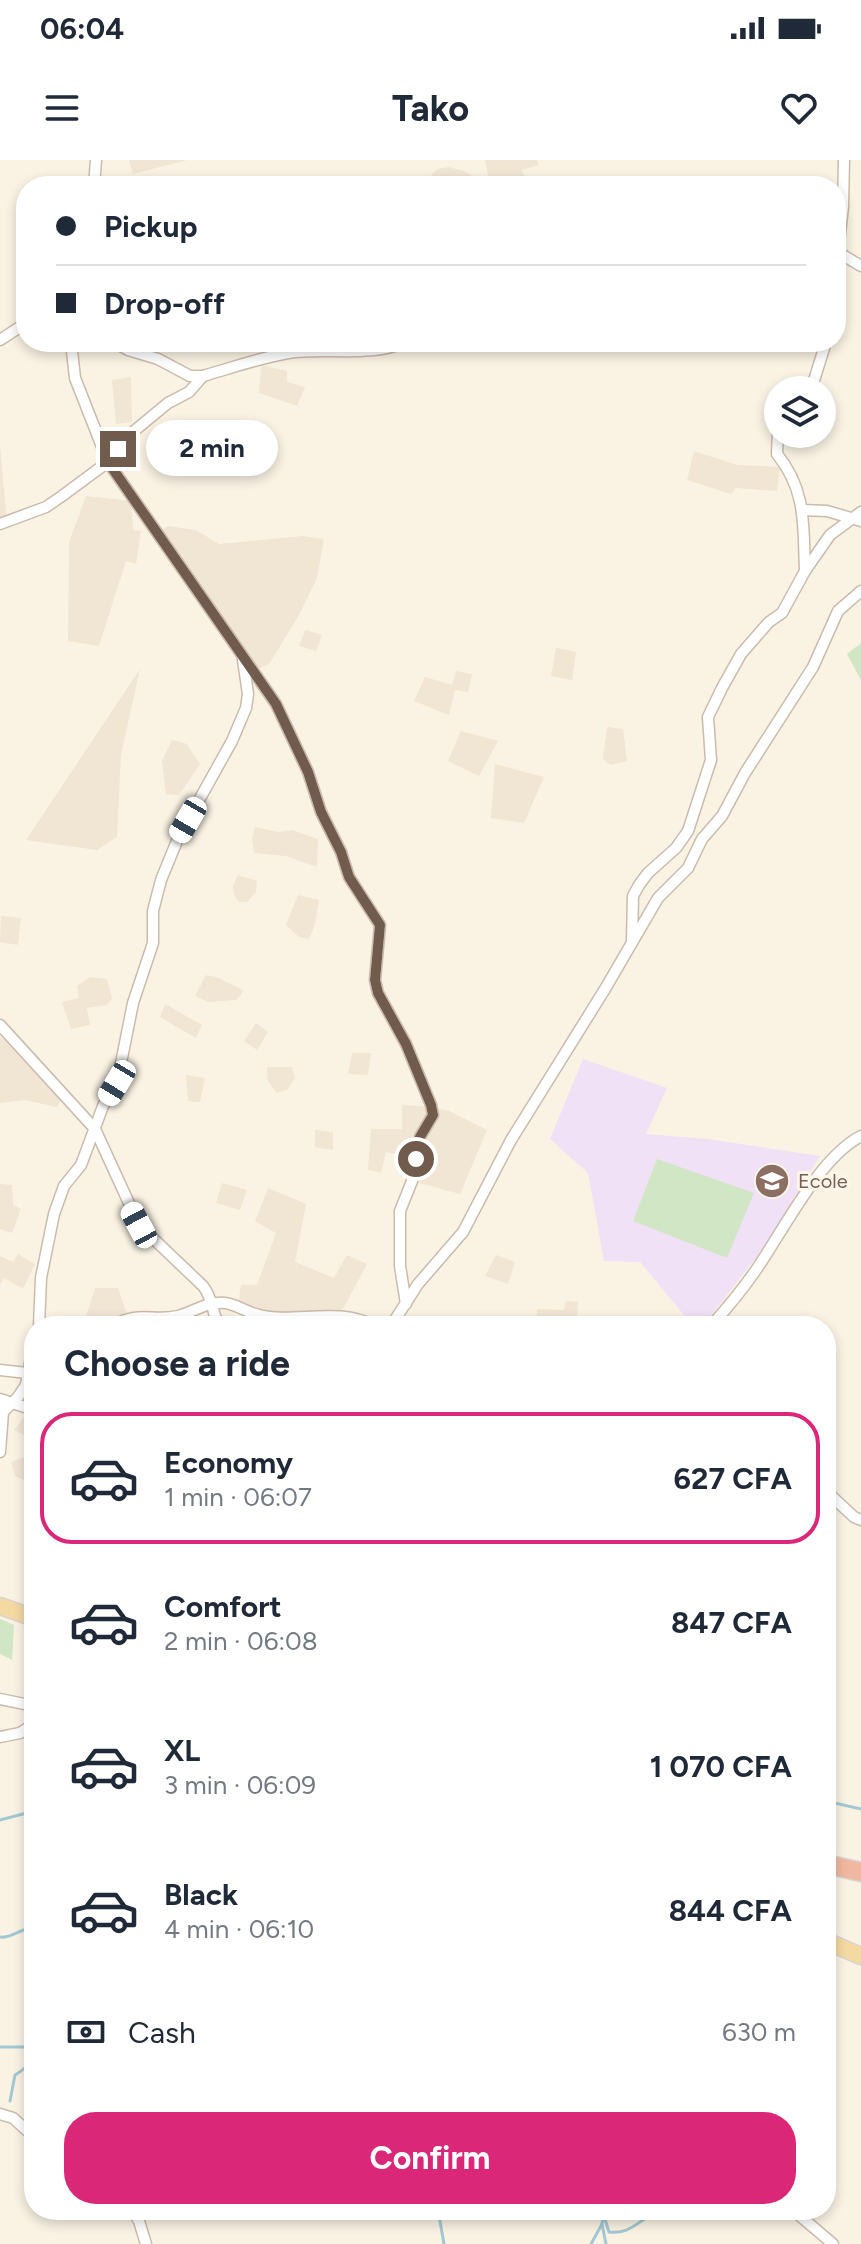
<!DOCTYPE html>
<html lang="en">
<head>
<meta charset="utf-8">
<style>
  :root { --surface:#fff; --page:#f6f6f7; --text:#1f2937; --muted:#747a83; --line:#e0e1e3; --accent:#db2777 }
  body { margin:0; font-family:Figtree,sans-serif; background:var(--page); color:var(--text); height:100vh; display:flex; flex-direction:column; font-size:30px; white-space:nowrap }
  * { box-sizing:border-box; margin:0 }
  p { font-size:26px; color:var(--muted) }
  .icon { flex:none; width:44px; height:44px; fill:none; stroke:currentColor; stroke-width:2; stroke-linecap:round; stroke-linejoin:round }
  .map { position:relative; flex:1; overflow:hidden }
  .drawer { position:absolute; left:24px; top:1156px; width:812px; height:904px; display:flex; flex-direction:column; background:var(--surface); border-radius:32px; box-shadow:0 4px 12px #0003 }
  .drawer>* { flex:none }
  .guide { position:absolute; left:16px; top:16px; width:830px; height:176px; border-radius:32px; box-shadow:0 4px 12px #0003; display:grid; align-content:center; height:176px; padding:0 40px; background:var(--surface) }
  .buttons { position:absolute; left:764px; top:216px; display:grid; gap:16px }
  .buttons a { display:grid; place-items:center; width:72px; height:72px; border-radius:50%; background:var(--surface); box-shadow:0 4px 12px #0003; font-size:40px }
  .end { position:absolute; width:36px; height:36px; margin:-18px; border:10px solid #715b4c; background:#fff; box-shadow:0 0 0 4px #fff }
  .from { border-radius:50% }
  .bubble { position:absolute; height:56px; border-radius:28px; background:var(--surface); box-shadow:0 4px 12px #0003; font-size:26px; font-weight:700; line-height:56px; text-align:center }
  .car { position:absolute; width:24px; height:48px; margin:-24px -12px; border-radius:10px; box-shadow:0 0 6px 2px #0007; background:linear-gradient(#fff 24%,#345 0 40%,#fff 0 76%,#345 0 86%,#fff 0) }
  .guide b { display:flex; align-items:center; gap:28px; height:76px; font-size:30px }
  .guide b+b { border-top:2px solid var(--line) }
  .guide i { width:20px; height:20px; background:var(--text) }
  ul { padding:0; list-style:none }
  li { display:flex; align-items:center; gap:24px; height:132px; margin:0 16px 12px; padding:0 24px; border:4px solid transparent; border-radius:32px }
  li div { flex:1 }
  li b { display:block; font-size:30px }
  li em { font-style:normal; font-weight:700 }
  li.selected { border-color:var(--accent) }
  li>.icon { width:72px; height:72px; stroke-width:1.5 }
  h2 { padding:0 40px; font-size:36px; line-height:96px }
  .pay { display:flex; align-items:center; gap:20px; height:88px; padding:0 40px; font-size:30px }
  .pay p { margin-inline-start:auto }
  .action { display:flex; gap:16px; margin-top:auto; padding:16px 40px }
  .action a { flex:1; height:92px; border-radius:32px; background:var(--accent); color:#fff; font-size:32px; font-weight:700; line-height:92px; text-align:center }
  .status { display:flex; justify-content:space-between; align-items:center; height:56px; padding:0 40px; background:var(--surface); direction:ltr }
  .status svg { height:22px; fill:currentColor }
  header { display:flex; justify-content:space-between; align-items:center; height:104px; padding:0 40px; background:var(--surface); font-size:36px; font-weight:700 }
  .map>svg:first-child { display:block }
  .residential { fill:#f1e5d4 }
  .education { fill:#f0e1f6 }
  .green { fill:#d1e6c4 }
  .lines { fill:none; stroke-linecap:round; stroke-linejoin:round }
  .stream { stroke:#a2c9d3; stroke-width:3 }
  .street-casing { stroke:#cbbbac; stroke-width:13 }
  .primary-casing { stroke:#dad4d0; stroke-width:19 }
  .highway-casing { stroke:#dad4d0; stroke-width:21 }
  .street { stroke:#fff; stroke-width:10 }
  .primary { stroke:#f4d9a2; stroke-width:16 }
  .highway { stroke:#f0b8a0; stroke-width:18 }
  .route { stroke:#715b4c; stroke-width:10 }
  .labels { text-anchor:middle; stroke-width:6; stroke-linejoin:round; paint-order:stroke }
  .education-label { font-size:20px; fill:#785e54; stroke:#fdf7ea; text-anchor:start }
</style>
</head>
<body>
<div class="status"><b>06:04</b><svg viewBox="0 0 49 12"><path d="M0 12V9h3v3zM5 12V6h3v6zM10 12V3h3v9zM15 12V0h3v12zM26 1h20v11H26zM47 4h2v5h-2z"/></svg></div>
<header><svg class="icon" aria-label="menu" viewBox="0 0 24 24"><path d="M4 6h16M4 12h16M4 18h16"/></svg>Tako<svg class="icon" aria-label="heart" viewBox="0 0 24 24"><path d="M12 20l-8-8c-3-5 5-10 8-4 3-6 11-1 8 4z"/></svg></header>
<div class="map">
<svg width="861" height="2084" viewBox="0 0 861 2084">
  <rect width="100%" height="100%" fill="#faf3e4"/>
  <g class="residential">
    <polygon points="129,0 187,0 133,14"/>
    <polygon points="485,0 537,0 539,5 522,10 528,26 490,26"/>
    <polygon points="449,7 464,11 476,18 479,26 422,26 437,9"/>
    <polygon points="261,205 287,211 287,222 305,227 297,246 259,233"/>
    <polygon points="131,217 132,262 116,264 112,220"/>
    <polygon points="0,286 7,362 0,364"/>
    <polygon points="694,291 737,305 780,307 777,331 736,328 731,334 687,320"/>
    <polygon points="86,336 131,341 133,370 141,371 136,404 126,401 99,486 68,481 69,382"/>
    <polygon points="168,366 196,370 219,384 303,376 324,379 317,418 299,455 269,504 254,511 159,372"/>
    <polygon points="305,470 322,475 316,491 299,486"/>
    <polygon points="556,488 576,492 572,520 551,516"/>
    <polygon points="140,509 121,595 117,677 97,690 26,680"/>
    <polygon points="456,511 472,514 468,532 455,530 449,555 414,541 425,517 452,525"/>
    <polygon points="607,567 623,569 627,601 610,605 603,599"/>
    <polygon points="461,571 498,581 479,616 448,601"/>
    <polygon points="172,580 187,584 200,604 179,635 166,634 162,601"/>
    <polygon points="495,604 544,617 524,663 491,658"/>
    <polygon points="255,667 279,672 292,670 318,679 317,707 286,696 254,693 252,678"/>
    <polygon points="238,715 257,721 256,732 247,742 239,742 234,735 233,726"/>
    <polygon points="298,735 319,740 315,764 309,779 299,777 286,765"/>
    <polygon points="1,756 21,758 18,785 0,782"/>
    <polygon points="206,815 216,817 243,830 241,835 236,840 208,842 195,836"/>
    <polygon points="90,817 107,819 112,838 107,845 87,848 90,865 71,869 62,842 79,838 77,826"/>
    <polygon points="165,844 202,865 196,878 160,857"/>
    <polygon points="256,863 268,872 257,890 244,881"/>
    <polygon points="0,877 23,888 64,935 57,947 25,940 0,943"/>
    <polygon points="352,893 371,893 368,915 348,914"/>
    <polygon points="267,907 292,907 295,918 287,930 277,933 268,921"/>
    <polygon points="186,915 205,918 200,942 188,941"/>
    <polygon points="402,945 423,946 449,951 487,970 460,1034 412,1021 416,999 386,992 381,1013 368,1010 371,969 402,969"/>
    <polygon points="315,970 333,972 333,990 315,987"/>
    <polygon points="222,1023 247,1030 240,1050 216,1043"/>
    <polygon points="0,1024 12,1025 13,1045 21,1049 12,1073 0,1069"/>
    <polygon points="268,1028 306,1044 295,1102 334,1118 347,1095 367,1104 336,1162 318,1160 316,1166 243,1166 246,1147 238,1145 241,1125 257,1125 276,1073 255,1061"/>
    <polygon points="18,1094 35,1104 23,1129 4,1118 0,1124 0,1096 13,1102"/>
    <polygon points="496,1095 515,1102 508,1124 485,1116"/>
    <polygon points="95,1128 118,1128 128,1157 154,1156 154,1166 54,1166 85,1160"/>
    <polygon points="566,1141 578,1142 577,1163 592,1166 536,1166 537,1149 564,1150"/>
    <polygon points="28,1252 34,1257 34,1276 31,1279 14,1270"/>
    <polygon points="34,1293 34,1314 30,1313 26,1321 15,1316 11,1302"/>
  </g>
  <polygon class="education" points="583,899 667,928 646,974 707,979 820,996 767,1083 703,1166 693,1166 640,1102 604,1101 588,1013 550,979"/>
  <g class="green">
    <polygon points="861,483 861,520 847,494"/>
    <polygon points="657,999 754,1033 727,1098 633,1061"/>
    <polygon points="0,1459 14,1465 12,1500 0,1494"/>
  </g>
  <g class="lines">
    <g class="stream">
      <polyline points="826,1641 861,1649"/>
      <polyline points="0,1660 34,1651"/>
      <path d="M0,1777c13,2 21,-11 34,-7"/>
      <polyline points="0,1887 25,1887 34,1884"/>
      <path d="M10,1941l5,-26c16,-10 15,-10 10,-28"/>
      <polyline points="438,2050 444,2084"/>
      <path d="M604,2056l5,16c25,3 30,-16 54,-21"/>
      <polyline points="602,2064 606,2084"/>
      <polyline points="591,2084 602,2064 604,2050"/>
    </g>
    <g class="street-casing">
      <g id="street">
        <polyline points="94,26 96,0"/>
        <polyline points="836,91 861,106"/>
        <polyline points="836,108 843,47 844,0"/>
        <polyline points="0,180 26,163"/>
        <polyline points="71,182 75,218 108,302 276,544 308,612 321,652 341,692 349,717 380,765 375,820 378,833 406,884 431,945 433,955 420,977 412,1021 400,1051 400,1106 406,1144"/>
        <path d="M114,182l14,8 30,9 32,17h13c28,-8 56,-18 85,-23 38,-6 82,5 118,-11"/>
        <polyline points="811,230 826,182"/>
        <path d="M778,271l-1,23c30,37 26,72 28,117"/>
        <polyline points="802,350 827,351 861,361"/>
        <polyline points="0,364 46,347 62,336 108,302 128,276 168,243 189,232 203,216"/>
        <polyline points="632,781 633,736 639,725 648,713 676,688 688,671 711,600 708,557 722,528 741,494 769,462 782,453 805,411 830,375 861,352"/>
        <path d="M0,865l95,104 44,96 64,61c11,14 8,27 17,40"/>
        <polyline points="39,1166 41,1118 54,1054 64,1026 81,1005 103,946 117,923 133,843 153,783 153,751 161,720 179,676 232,581 246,548 248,534 243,500"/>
        <path d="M112,1166c29,-16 39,-4 66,-10 16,-4 29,-15 47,-13 11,1 23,10 34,12 36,9 78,-9 116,11"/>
        <polyline points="391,1166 418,1124 463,1072 511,980 605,829 658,738 688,708 702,679 722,656 745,613 813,507 838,451 861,431"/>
        <path d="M711,1166c17,-19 33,-38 47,-59 26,-38 62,-110 103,-131"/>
        <polyline points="0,1210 27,1213 32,1211"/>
        <polyline points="3,1252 0,1239 34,1250"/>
        <polyline points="0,1292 3,1252 18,1237 26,1225 34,1181"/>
        <polyline points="826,1331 854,1357 861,1360"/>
        <polyline points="0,1539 34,1546"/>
        <polyline points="0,1577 20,1573 34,1564"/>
        <polyline points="0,1954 13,1958 34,1977"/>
        <polyline points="132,2050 139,2061 146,2084"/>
        <polyline points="793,2050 833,2084"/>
      </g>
    </g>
    <g class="primary-casing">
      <g id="primary">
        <polyline points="0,1446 34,1458"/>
        <polyline points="826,1781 861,1796"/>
      </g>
    </g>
    <g class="highway-casing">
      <polyline id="highway" points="826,1704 861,1712"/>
    </g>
    <use href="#street" class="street"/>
    <use href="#primary" class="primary"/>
    <use href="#highway" class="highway"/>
  </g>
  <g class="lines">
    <polyline class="route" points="118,289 108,302 276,544 308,612 321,652 341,692 349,717 380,765 375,820 378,833 406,884 431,945 433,955 420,977 416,999"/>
  </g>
  <defs>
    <g id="school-disc" transform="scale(1.8)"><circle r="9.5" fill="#8d6e63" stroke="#fdf7ea"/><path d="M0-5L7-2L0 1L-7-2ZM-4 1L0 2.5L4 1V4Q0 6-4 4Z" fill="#fff"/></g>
  </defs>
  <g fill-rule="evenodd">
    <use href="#school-disc" x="772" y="1021"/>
  </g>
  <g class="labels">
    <g class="education-label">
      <text x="798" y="1028">Ecole</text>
    </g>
  </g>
</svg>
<div class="buttons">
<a><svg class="icon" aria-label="layers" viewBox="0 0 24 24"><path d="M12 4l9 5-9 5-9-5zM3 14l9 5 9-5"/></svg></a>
</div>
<i class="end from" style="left:416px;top:999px"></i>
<i class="end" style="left:118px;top:289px"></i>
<div class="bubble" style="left:146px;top:260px;width:132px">2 min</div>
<i class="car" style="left:188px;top:660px;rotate:210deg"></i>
<i class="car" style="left:117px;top:923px;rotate:211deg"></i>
<i class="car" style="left:139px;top:1065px;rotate:332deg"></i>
<div class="guide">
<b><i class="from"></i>Pickup</b>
<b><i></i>Drop-off</b>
</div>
<section class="drawer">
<h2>Choose a ride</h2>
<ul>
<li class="selected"><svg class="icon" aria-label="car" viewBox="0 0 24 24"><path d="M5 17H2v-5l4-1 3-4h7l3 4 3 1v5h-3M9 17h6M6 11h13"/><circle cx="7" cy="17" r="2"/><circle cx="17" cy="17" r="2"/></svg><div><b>Economy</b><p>1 min · 06:07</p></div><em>627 CFA</em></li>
<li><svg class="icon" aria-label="car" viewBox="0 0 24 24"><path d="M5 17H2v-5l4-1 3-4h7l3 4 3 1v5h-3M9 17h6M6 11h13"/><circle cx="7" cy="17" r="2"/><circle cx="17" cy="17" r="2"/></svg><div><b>Comfort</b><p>2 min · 06:08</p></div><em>847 CFA</em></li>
<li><svg class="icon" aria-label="car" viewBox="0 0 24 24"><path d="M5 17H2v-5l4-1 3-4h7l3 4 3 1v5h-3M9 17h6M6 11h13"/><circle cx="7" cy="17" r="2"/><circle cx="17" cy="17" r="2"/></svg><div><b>XL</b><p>3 min · 06:09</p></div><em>1 070 CFA</em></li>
<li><svg class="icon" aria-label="car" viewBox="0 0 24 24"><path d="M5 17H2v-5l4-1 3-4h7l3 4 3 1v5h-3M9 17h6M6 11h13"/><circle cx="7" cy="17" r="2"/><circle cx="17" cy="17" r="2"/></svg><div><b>Black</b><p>4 min · 06:10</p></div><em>844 CFA</em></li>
</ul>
<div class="pay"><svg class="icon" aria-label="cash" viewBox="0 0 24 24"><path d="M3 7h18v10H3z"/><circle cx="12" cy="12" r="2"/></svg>Cash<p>630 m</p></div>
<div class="action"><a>Confirm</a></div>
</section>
</div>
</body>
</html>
